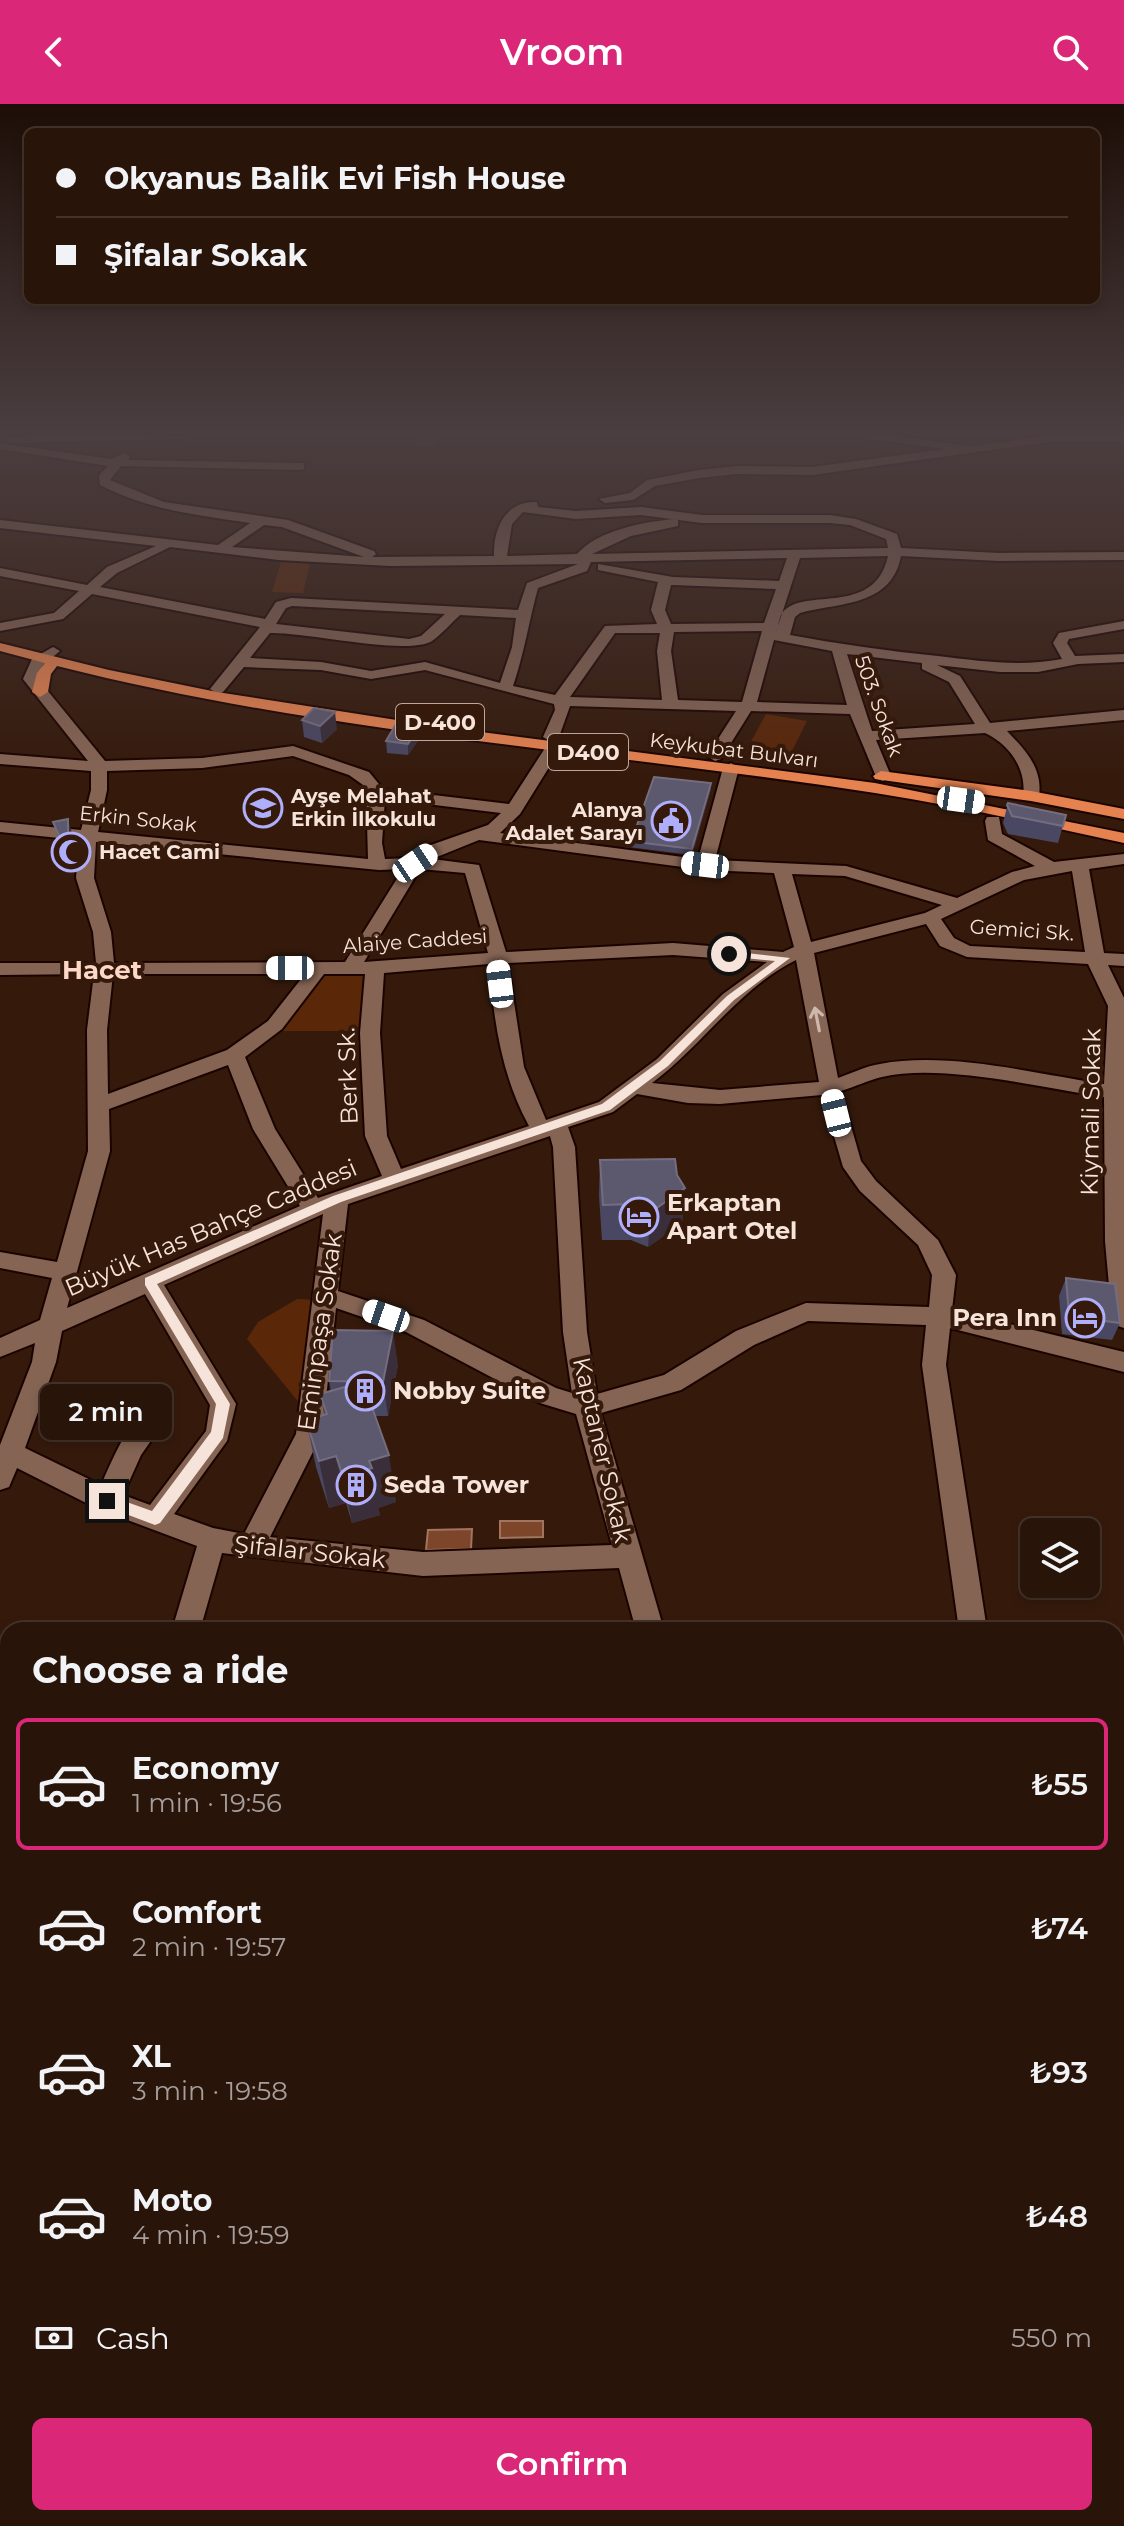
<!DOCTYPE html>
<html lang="en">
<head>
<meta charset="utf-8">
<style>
  :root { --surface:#281409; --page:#301d12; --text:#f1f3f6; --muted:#a59e9c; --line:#44332a; --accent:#db2777 }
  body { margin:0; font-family:Montserrat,sans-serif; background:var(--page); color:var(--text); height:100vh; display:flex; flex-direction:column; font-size:30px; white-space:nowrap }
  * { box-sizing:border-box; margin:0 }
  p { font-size:26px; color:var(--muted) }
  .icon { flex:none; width:44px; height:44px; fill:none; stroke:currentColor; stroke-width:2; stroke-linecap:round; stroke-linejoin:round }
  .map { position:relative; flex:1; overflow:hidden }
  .details { position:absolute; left:0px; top:1518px; width:1124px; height:904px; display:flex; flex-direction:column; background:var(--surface); border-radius:24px 24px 0 0; box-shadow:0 4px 12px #0003,0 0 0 2px var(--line) }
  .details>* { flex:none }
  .top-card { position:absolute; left:24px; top:24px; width:1076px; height:176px; border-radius:12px; box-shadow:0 4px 12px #0003,0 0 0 2px var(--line); display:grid; align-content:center; height:176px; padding:0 32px; background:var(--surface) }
  .tools { position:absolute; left:1020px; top:1414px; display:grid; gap:16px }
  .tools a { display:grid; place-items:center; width:80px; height:80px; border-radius:12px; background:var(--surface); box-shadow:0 4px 12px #0003,0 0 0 2px var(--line); font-size:40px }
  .end { position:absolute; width:36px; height:36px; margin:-18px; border:10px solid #f6e3da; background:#111; box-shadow:0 0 0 4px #111 }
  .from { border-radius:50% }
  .bubble { position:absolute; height:56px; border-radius:12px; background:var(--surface); box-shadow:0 4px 12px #0003,0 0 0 2px var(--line); font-size:26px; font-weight:600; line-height:56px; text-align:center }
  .car { position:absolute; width:24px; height:48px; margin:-24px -12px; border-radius:10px; box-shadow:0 0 6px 2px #0007; background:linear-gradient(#fff 24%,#345 0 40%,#fff 0 76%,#345 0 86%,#fff 0) }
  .top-card b { display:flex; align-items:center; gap:28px; height:76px; font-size:30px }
  .top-card b+b { border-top:2px solid var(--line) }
  .top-card i { width:20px; height:20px; background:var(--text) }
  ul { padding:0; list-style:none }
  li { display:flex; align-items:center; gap:24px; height:132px; margin:0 16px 12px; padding:0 16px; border:4px solid transparent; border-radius:12px }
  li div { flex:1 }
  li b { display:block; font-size:30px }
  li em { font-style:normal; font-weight:600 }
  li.selected { border-color:var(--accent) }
  li>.icon { width:72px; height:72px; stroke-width:1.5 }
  h2 { padding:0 32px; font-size:36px; line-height:96px }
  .pay { display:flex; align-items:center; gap:20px; height:88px; padding:0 32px; font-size:30px }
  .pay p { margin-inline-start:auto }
  .action { display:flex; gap:16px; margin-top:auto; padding:16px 32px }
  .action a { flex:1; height:92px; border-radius:12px; background:var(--accent); color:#fff; font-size:32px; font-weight:600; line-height:92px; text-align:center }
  header { display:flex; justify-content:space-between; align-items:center; height:104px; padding:0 32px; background:var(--accent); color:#fff; font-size:36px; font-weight:600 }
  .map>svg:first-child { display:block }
  .green { fill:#5a2709 }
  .water { fill:#7d452a; stroke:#a1745f; stroke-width:2 }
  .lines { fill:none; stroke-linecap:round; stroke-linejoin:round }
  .minor-casing { stroke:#1b0400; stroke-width:4 }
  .highway-casing { stroke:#1b0400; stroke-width:4 }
  .minor { fill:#856454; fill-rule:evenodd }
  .highway { fill:#e58250; fill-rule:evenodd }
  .wall { fill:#494761 }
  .shaded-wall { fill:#392e3a }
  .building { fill:#5c586e; stroke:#746d7f; stroke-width:2 }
  .oneway { stroke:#ceb7ab }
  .route { fill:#f6e3da }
  .labels { text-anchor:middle; stroke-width:8; stroke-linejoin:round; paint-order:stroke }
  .far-street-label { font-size:20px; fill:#f6e3da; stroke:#351a0c }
  .far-poi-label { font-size:20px; font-weight:bold; fill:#f6e3da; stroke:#351a0c; text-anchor:start }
  .shield { fill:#351a0c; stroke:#bca79c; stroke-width:2 }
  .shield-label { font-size:22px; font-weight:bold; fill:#f6e3da }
  .street-label { font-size:24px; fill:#f6e3da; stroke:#351a0c }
  .poi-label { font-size:24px; font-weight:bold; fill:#f6e3da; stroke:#351a0c; text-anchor:start }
  .far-district-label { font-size:26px; font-weight:bold; fill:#fed8c6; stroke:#351a0c }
</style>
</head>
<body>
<header><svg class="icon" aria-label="back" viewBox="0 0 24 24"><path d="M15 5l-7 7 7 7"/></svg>Vroom<svg class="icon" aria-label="search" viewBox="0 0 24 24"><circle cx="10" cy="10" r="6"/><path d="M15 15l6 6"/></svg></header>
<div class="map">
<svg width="1124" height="2422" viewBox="0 0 1124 2422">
  <rect width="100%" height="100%" fill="#351a0c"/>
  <g class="green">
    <polygon points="281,458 310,460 303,489 272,488"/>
    <polygon points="766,610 807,617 789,653 747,645"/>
    <polygon points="322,867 371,867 365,927 279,927"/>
    <polygon points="297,1195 321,1196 305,1306 247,1235 258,1218"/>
  </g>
  <g class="water">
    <polygon points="500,1417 543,1417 543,1433 500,1434"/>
    <polygon points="472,1425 471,1445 426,1446 428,1426"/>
  </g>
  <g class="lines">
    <g class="minor-casing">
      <g id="minor">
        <polygon points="43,332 190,332 184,335 10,339 4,336 10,333"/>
        <polygon points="863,332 895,332 971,342 1046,332 1124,332 1124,338 1048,338 812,371 737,370 699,374 655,382 633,396 605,399 599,395 630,389 647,376 699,366 737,362 812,363 945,345 869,335"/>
        <path d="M0,339l111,16 13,-6 6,4 -2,3 176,3v6l-4,1 -179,-4 -11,14 54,22 124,18 86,31 2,3 -4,3 122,-1c-1,-28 12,-56 43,-54l1,5 38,4 65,-4 61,8h128l26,4 41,15 4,14 98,5 125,-1v8l-125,1 -98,-5c-10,51 -61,46 -101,57l-5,4 -5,18c49,9 98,16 148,21 42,5 82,11 124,3l-9,-16 6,-10 65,-12v8l-55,10 -2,4 8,13 49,-2v8l-46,2 -40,8h-38l-63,-7 23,11 30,47 134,-13v10l-117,11c18,19 36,37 32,65l-8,5 -8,-5c4,-27 -14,-52 -38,-63l-109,7 15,36 -8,5 -6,-2 -27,-65 -99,-3 -30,48 -6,2 -8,-5 29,-45 -166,-5 -11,31 -8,5 -8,-5 12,-27 -1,-6 -129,-34 -54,9 -50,-9 -77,-3 -21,25 -5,2 -8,-5 50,-62 -168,-33 -29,25 -63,12v-8l54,-10 25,-22 -79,-15v-8l87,17 20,-18 49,-21 -156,-18v-8l218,25 32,-22c-53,-8 -102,-13 -150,-38l-1,-10 9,-9 -108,-17zM523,408l53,7 65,-4 61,8h128l20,2 36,14 2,9 -296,6 39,-18 47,-10v-6l-4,-1c-30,3 -76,11 -97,35l-70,2 5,-32zM264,421l18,2 82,30 -132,-10zM170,443l109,13 111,6 188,-2 -51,19 -9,27 -227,-12 -15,4 -11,17 -165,-32 17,-14zM888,452c-14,64 -89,28 -107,59 -2,4 -3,13 -5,17l24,-74zM787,454l-8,23 -106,-4 -75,-13v6l60,12 -7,28 6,14 -52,2 -50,69 -42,-9c11,-32 16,-65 25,-98l49,-17 4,-9zM671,481h2l103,4 -12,34 -93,1 -6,-14zM292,502l153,8 -24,22 -12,3 -133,-15 10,-16zM460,511l56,3 -4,29 -12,36 -75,-21 -54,9 -50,-9 -71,-4 20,-25c36,-1 138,23 162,8 10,-7 19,-18 28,-26zM762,527l-20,71 -64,-2 -7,-49 3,-19zM615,529h45l-3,18 5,49 -92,-3zM774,536l58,11 15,54 -90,-3zM847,550l75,9v6l27,13 26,42 -103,7z"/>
        <path d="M53,543l7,4 -17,14 -5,14 67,82 97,-3 91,-12 76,26 14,17 126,15 38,-59 6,-2 8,5 -41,66 -20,19 198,26 25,-91 8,-5 8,5 -24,92 131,6 111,32 55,-26 23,-6 -47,-26 -3,-19 2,-4h12l3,17 52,28 70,-8v10l-35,5 15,84 20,1v12l-16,-1 16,33v330l-9,-3 -3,-6 -7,-78 -1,-144c-62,-9 -163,-34 -222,-20 -14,3 -27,10 -41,14l20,70 15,20 62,59 18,35 -4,35 172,42v20l-174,-44 -4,37 41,265h-28l-37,-265 4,-40 -118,-4 -54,24 -73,45 -80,23 63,217h-28l-17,-62 -196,8 -201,-23 -22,77h-28l25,-84 -99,-37 -81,-41 -8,19 -9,3v-45l32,-83 3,-19 -35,14v-19l40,-18 12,-42 -52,-10v-16l57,10 31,-111 -1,-121 7,-56 -94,1v-12h96l-3,-31 -17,-54 3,-38 -79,-8v-10l81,8 10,-40v-19l-91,-7v-10l88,7 -65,-82 9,-20zM293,652l56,19 17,12 2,72 -270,-27 9,-42v-19l95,-3zM385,695l116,14 -13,12 -60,21 -17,12 -26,1 -3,-16zM479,736l226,30 69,3 20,74 -11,5 -110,-9 -167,9 -27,-87 -47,-6zM96,738l283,28 24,-1 -58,93 -231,1 -3,-31 -17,-54zM420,765l45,4 23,80 -124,9zM1072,767l13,81 -115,-6 -16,-8 -13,-19 83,-39zM792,770l53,2 97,29 -17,8 -114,29zM926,820l14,22 27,11 121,7 20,42 -4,78c-69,-10 -155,-33 -224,-20 -14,2 -28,9 -42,14l-24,-125zM673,851l94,7 -44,32 -66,65 -58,43 -53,18 -22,-53 -16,-104zM796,856l23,122 -99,8 -68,-7c50,-37 87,-95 144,-123zM489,860c5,57 12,111 40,162l-128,43 -14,-33 -7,-103 4,-60zM113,870h192l-37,47 -41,29 -119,44 -1,-64zM324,870h41l-5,59 5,103 17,40 -64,22 -43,-69 -30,-72 37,-28zM228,961l25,64 47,77 -233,102 43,-157 -1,-42zM637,990l51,9 32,1 102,-9 21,72 17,24 58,54 14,30 -3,32 -123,-4 -70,28 -72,44 -67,19 -10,-62 -12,-185 -7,-20 45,-15zM550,1032l3,11 10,185 9,61 -16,-5 -132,-68 -86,-29 10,-87zM323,1110l-27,220 -52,100 -31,-6 -39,-14 53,-73 9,-37 -72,-119zM145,1190l65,111 -4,26 -56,74 -27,-10 18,-40 28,-40 -4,-7c-6,-2 -13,-4 -18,0 -20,15 -36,55 -46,77l-76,-37 31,-86 6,-31zM336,1204l70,24 134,71 36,11 36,131 -189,7 -153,-15 52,-103z"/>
        <polygon points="1116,1580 1124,1581 1124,1609 1116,1608"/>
        <polygon points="8,1600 8,1653 0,1653 0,1601"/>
        <rect x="1116" y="1618" width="8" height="28"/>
        <polygon points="1124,1915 1124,1949 1116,1950 1116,1916"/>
        <rect x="0" y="2015" width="8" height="36"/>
        <polygon points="0,2286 8,2287 8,2327 0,2326"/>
        <polygon points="1124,2310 1124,2350 1116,2351 1116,2311"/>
        <rect x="369" y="2414" width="42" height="8"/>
        <polygon points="779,2414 821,2414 822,2422 780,2422"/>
        <polygon points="1066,2414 1108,2414 1109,2422 1067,2422"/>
      </g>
    </g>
    <g class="highway-casing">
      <g id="highway">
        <path d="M0,539l109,27 108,22 218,34 440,57 249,50v10c-83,-18 -165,-37 -249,-50 -272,-42 -549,-59 -818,-127l-6,8 -3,18 -8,5 -8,-5 5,-19 8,-10 -45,-12z"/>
        <polygon points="881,667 1031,687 1124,705 1124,715 1031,697 875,675 873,672"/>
      </g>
    </g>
    <use href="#minor" class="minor"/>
    <use href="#highway" class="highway"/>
  </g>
  <g class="wall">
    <polygon points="416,332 439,332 433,343 417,342"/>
    <polygon points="302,616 337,625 322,639 304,633"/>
    <polygon points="419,623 419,635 408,651 387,649 386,637"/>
    <polygon points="711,685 692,751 628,743 628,737 636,724"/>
    <polygon points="1008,699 1066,711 1058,739 1008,730 1003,719"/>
    <polygon points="53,718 75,739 74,756 67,758"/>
    <polygon points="600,1056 685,1084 682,1119 648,1143 631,1136 602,1136 599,1092"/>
    <polygon points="1066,1174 1120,1219 1112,1236 1062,1230 1059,1192"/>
    <polygon points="398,1261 388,1312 375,1312 396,1398 378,1404 380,1411 352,1419 346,1399 329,1404 316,1363 306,1316 324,1310 320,1290 331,1288 329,1277"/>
  </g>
  <g class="shaded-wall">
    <polygon points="432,332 439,332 433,343"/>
    <polygon points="335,608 337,625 322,639 320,622"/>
    <polygon points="419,623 419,635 408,651 408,640"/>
    <polygon points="711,679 711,685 692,751 692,745"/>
    <polygon points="68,715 75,739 74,756 67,758 60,734"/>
    <polygon points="685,1084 682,1119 648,1143 651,1108"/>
    <polygon points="393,1227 398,1261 388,1312 383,1278"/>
    <polygon points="389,1351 396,1398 378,1404 380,1411 352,1419 343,1372 369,1357"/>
    <polygon points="336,1352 346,1399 329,1404 319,1357"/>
  </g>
  <g class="building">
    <polygon points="314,604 335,608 320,622 302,616"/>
    <polygon points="396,620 419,623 408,640 386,637"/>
    <polygon points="654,673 711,679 692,745 628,737 633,724 636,724"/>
    <polygon points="1008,699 1066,711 1063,722 1012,712 1007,701"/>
    <polygon points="68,715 68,733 60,734 53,718"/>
    <polygon points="675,1055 677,1071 685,1084 651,1108 632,1100 603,1101 600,1056"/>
    <polygon points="1066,1174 1115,1180 1120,1219 1069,1212"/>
    <polygon points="333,1226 393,1227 383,1278 329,1277"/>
    <polygon points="363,1278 389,1351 369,1357 372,1364 343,1372 336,1352 319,1357 306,1316 327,1310 320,1290"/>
  </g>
  <defs><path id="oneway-shaft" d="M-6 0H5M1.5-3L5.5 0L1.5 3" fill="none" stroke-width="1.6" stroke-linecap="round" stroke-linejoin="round" transform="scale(2)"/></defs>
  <use class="oneway" href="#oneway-shaft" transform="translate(817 915) rotate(-101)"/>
  <linearGradient id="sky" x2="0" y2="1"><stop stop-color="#1d0e07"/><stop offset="0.49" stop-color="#4b3e40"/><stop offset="1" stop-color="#4b3e40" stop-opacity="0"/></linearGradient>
  <rect width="1124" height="671" fill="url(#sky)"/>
  <polygon class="route" points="729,847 790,854 734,896 668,962 610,1006 341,1098 157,1180 230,1300 223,1334 160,1419 155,1421 102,1401 100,1397 107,1391 152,1407 211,1328 216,1300 145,1181 145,1174 333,1092 602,1000 660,957 727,892 775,857 725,852 724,850"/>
  <defs>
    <g id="school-ring" transform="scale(2)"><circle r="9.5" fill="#351a0c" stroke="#afaefa" stroke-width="1.5"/><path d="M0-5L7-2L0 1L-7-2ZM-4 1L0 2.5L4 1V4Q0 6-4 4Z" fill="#afaefa"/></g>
    <g id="civic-ring" transform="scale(2)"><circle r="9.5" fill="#351a0c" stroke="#afaefa" stroke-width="1.5"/><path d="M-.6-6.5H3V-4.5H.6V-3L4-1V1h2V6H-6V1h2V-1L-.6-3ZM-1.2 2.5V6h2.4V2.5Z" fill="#afaefa"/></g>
    <g id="mosque-ring" transform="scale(2)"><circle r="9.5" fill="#351a0c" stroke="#afaefa" stroke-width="1.5"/><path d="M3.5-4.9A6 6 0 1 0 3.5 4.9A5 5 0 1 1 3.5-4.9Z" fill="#afaefa"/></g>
    <g id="hotel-ring" transform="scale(2)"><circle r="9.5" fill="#351a0c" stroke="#afaefa" stroke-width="1.5"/><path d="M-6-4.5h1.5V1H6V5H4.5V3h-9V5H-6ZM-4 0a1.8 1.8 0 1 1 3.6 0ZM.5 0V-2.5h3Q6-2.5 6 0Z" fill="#afaefa"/></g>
    <g id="building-ring" transform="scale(2)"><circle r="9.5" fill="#351a0c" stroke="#afaefa" stroke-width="1.5"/><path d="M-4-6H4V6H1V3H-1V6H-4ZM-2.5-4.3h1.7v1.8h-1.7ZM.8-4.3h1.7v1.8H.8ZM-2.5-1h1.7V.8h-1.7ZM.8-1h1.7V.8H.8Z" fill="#afaefa"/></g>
  </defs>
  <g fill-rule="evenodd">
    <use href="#school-ring" x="263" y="704"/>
    <use href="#civic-ring" x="671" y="717"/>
    <use href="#mosque-ring" x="71" y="748"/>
    <use href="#hotel-ring" x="639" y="1113"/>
    <use href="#hotel-ring" x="1085" y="1214"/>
    <use href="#building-ring" x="365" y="1287"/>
    <use href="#building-ring" x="356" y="1381"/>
  </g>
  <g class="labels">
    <g class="far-street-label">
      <text transform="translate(879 602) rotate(70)" y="7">503. Sokak</text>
      <text transform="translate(734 646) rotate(7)" y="7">Keykubat Bulvarı</text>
      <text transform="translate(138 715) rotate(6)" y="7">Erkin Sokak</text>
      <text transform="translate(1022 826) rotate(4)" y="7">Gemici Sk.</text>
      <text transform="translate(415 837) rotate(-4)" y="7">Alaiye Caddesi</text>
    </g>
    <g class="far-poi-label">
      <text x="291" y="699">Ayşe Melahat<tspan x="291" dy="23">Erkin İlkokulu</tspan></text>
      <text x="643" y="713" text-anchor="end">Alanya<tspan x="643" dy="23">Adalet Sarayı</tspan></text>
      <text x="99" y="755">Hacet Cami</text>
    </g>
    <g class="shield">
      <rect x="396" y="600" width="88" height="36" rx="6"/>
      <rect x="548" y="630" width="80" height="36" rx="6"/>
    </g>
    <g class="shield-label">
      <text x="440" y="626">D-400</text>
      <text x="588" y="656">D400</text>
    </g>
    <g class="street-label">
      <text transform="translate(348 972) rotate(-92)" y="8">Berk Sk.</text>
      <text transform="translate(1091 1008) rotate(-89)" y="8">Kiymali Sokak</text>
      <text transform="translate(211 1124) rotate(-23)" y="8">Büyük Has Bahçe Caddesi</text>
      <text transform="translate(320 1228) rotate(-82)" y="8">Eminpaşa Sokak</text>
      <text transform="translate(602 1346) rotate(77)" y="8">Kaptaner Sokak</text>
      <text transform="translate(310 1448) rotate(6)" y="8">Şifalar Sokak</text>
    </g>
    <g class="poi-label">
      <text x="667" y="1107">Erkaptan<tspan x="667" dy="28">Apart Otel</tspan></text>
      <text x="1057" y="1222" text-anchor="end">Pera Inn</text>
      <text x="393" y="1295">Nobby Suite</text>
      <text x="384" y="1389">Seda Tower</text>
    </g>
    <g class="far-district-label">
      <text x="102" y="875">Hacet</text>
    </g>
  </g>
</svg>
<div class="tools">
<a><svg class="icon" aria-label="layers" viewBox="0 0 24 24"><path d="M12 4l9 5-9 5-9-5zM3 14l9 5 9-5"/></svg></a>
</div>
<i class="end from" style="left:729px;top:850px"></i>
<i class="end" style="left:107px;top:1397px"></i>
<div class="bubble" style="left:40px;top:1280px;width:132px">2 min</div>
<i class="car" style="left:961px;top:696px;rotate:98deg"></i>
<i class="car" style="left:415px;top:759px;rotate:56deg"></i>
<i class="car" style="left:705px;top:761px;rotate:277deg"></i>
<i class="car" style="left:290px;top:864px;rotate:270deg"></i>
<i class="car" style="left:500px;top:880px;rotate:353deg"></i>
<i class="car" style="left:836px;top:1009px;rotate:346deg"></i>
<i class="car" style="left:386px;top:1212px;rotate:289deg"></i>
<div class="top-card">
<b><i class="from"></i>Okyanus Balik Evi Fish House</b>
<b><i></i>Şifalar Sokak</b>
</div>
<section class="details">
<h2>Choose a ride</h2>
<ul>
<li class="selected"><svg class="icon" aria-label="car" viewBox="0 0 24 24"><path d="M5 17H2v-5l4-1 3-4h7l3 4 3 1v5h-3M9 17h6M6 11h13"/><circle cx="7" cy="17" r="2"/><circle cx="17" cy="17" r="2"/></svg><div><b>Economy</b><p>1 min · 19:56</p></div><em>₺55</em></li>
<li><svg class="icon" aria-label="car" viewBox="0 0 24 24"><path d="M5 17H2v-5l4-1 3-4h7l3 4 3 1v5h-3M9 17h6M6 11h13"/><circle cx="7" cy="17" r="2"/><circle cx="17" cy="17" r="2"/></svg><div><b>Comfort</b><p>2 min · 19:57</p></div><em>₺74</em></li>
<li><svg class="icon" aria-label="car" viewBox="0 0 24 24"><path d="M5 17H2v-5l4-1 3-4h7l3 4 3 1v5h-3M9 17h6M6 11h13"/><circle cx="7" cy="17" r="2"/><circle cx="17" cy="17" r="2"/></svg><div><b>XL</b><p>3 min · 19:58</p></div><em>₺93</em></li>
<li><svg class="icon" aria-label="car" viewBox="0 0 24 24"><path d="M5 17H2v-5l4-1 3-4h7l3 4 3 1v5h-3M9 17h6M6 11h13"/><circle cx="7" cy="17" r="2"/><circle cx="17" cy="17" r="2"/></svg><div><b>Moto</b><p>4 min · 19:59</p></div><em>₺48</em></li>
</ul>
<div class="pay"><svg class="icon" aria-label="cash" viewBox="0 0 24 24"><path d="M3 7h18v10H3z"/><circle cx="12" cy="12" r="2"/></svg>Cash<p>550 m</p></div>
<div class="action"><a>Confirm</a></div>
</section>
</div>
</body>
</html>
